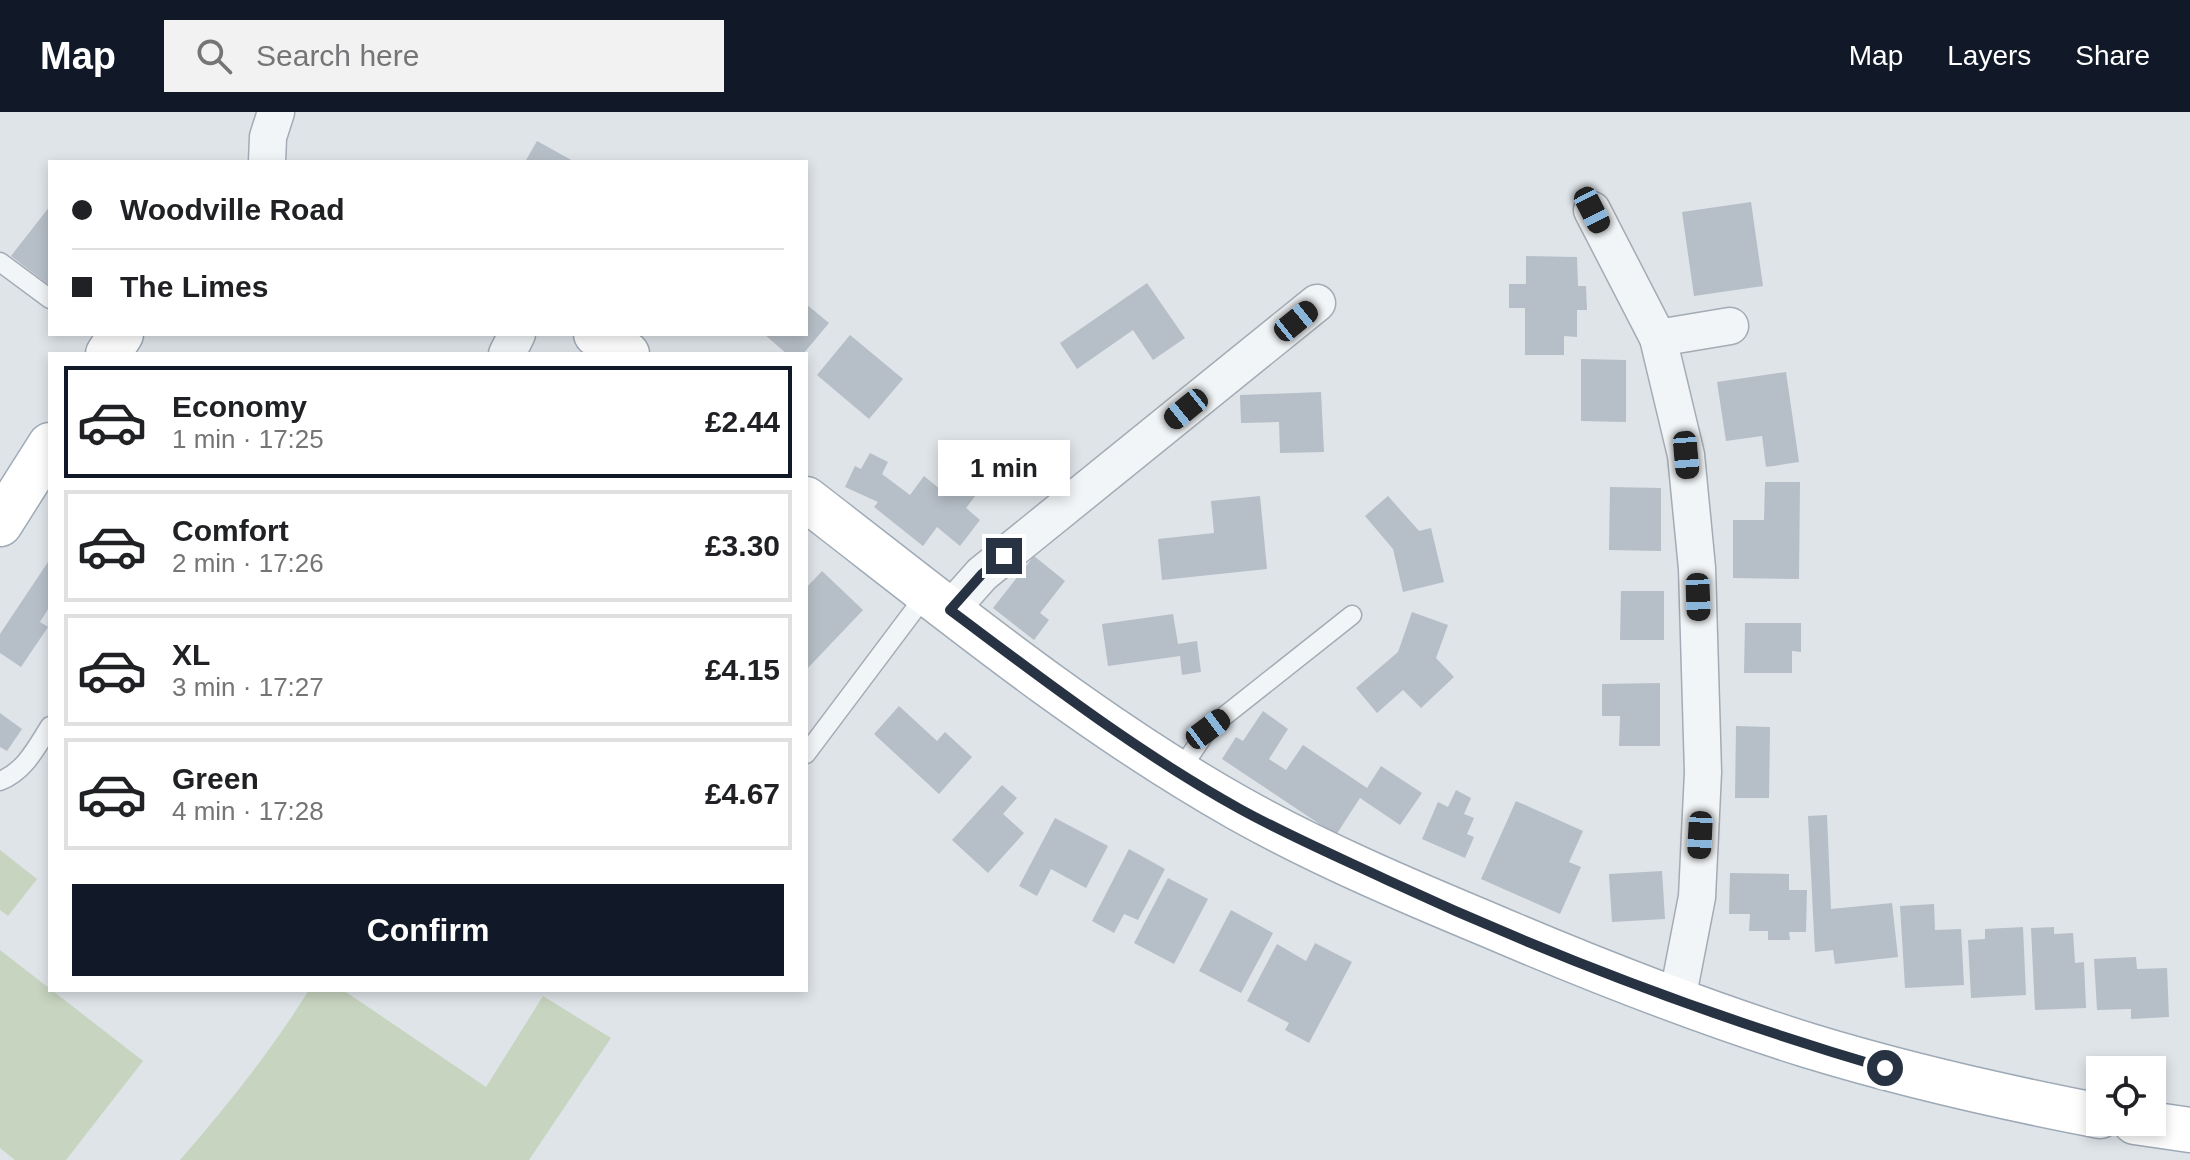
<!DOCTYPE html>
<html lang="en">
<head>
<meta charset="utf-8">
<style>
  :root { --surface:#fff; --page:#f2f2f2; --text:#202124; --muted:#757577; --line:#e0e0e0; --accent:#111827 }
  body { margin:0; font-family:Helvetica,sans-serif; background:var(--page); color:var(--text); height:100vh; display:flex; flex-direction:column; font-size:30px; white-space:nowrap }
  * { box-sizing:border-box; margin:0 }
  p { font-size:26px; color:var(--muted) }
  .icon { flex:none; width:44px; height:44px; fill:none; stroke:currentColor; stroke-width:2; stroke-linecap:round; stroke-linejoin:round }
  .map { position:relative; flex:1; overflow:hidden }
  .sheet { position:absolute; left:48px; top:240px; width:760px; height:640px; display:flex; flex-direction:column; background:var(--surface); border-radius:0px; box-shadow:0 4px 12px #0003 }
  .sheet>* { flex:none }
  .top-card { position:absolute; left:48px; top:48px; width:760px; height:176px; border-radius:0px; box-shadow:0 4px 12px #0003; display:grid; align-content:center; height:176px; padding:0 24px; background:var(--surface) }
  .buttons { position:absolute; left:2086px; top:944px; display:grid; gap:16px }
  .buttons a { display:grid; place-items:center; width:80px; height:80px; border-radius:0px; background:var(--surface); box-shadow:0 4px 12px #0003; font-size:40px }
  .end { position:absolute; width:36px; height:36px; margin:-18px; border:10px solid #273342; background:#fff; box-shadow:0 0 0 4px #fff }
  .from { border-radius:50% }
  .bubble { position:absolute; height:56px; border-radius:0px; background:var(--surface); box-shadow:0 4px 12px #0003; font-size:26px; font-weight:600; line-height:56px; text-align:center }
  .car { position:absolute; width:24px; height:48px; margin:-24px -12px; border-radius:10px; box-shadow:0 0 6px 2px #0007; background:linear-gradient(#222 24%,#8ab4d8 0 40%,#222 0 76%,#8ab4d8 0 86%,#222 0) }
  .top-card b { display:flex; align-items:center; gap:28px; height:76px; font-size:30px }
  .top-card b+b { border-top:2px solid var(--line) }
  .top-card i { width:20px; height:20px; background:var(--text) }
  ul { padding:14px 0 0; list-style:none }
  li { display:flex; align-items:center; gap:24px; height:112px; margin:0 16px 12px; padding:0 8px; border:4px solid var(--line); border-radius:0px }
  li div { flex:1 }
  li b { display:block; font-size:30px }
  li em { font-style:normal; font-weight:600 }
  li.on { border-color:var(--accent) }
  li>.icon { width:72px; height:72px; stroke-width:1.5 }
  .action { display:flex; gap:16px; margin-top:auto; padding:16px 24px }
  .action a { flex:1; height:92px; border-radius:0px; background:var(--accent); color:#fff; font-size:32px; font-weight:600; line-height:92px; text-align:center }
  header { display:flex; align-items:center; gap:48px; box-sizing:border-box; height:112px; padding:0 40px; background:var(--accent); color:#fff }
  header strong { font-size:38px }
  nav { display:flex; gap:44px; margin-inline-start:auto; font-size:28px }
  .search { width:560px; height:72px; background:var(--page); display:flex; align-items:center; gap:20px; box-sizing:border-box; padding:0 28px; border-radius:0px; color:var(--muted); font-size:30px }
  .map>svg:first-child { display:block }
  .green { fill:#c7d4c0 }
  .building { fill:#b6bec7 }
  .lines { fill:none; stroke-linecap:round; stroke-linejoin:round }
  .lane-casing { stroke:#a4abb4; stroke-width:21 }
  .street-casing { stroke:#a4abb4; stroke-width:39 }
  .primary-casing { stroke:#9eaab6; stroke-width:47 }
  .lane { stroke:#f2f5f7; stroke-width:18 }
  .street { stroke:#f2f5f7; stroke-width:36 }
  .primary { stroke:#fff; stroke-width:44 }
  .route { stroke:#273342; stroke-width:10 }
</style>
</head>
<body>
<header>
<strong>Map</strong>
<div class="search"><svg class="icon" aria-label="search" viewBox="0 0 24 24"><circle cx="10" cy="10" r="6"/><path d="M15 15l6 6"/></svg>Search here</div>
<nav><a>Map</a><a>Layers</a><a>Share</a></nav>
</header>
<div class="map">
<svg width="2190" height="1048" viewBox="0 0 2190 1048">
  <rect width="100%" height="100%" fill="#dfe4e9"/>
  <g class="green">
    <polygon points="0,738 37,767 8,804 0,798"/>
    <polygon points="0,838 143,949 66,1048 15,1048 0,1036"/>
    <path d="M309,878h34l143,97 57,-91 68,42 -82,122h-349c47,-54 91,-109 129,-170z"/>
  </g>
  <g class="building">
    <polygon points="537,29 575,50 525,50"/>
    <polygon points="1751,90 1763,174 1694,184 1682,100"/>
    <polygon points="50,94 50,174 11,144"/>
    <polygon points="1526,144 1577,145 1578,174 1586,174 1587,198 1577,198 1577,225 1564,224 1564,243 1525,243 1525,196 1509,196 1509,172 1526,172"/>
    <polygon points="1147,171 1185,226 1153,248 1133,218 1077,257 1060,231"/>
    <polygon points="806,192 829,211 803,242 787,242 764,222 806,222"/>
    <polygon points="850,223 903,267 869,307 817,263"/>
    <polygon points="1581,247 1626,248 1626,310 1581,309"/>
    <polygon points="1786,260 1799,350 1766,355 1762,324 1726,329 1717,270"/>
    <polygon points="1321,280 1324,340 1280,341 1279,310 1241,311 1240,283"/>
    <polygon points="870,341 888,350 882,362 910,383 924,364 946,382 960,364 979,379 966,396 980,408 960,434 937,415 923,434 874,395 878,390 845,375 855,354 861,357"/>
    <polygon points="1765,370 1800,370 1799,467 1733,466 1733,408 1764,408"/>
    <polygon points="1610,375 1661,376 1661,439 1609,438"/>
    <polygon points="1260,384 1267,457 1162,468 1158,427 1214,421 1211,389"/>
    <polygon points="1388,384 1419,419 1431,416 1444,470 1403,480 1393,437 1365,404"/>
    <polygon points="1034,444 1065,469 1040,501 1049,508 1034,528 993,496"/>
    <polygon points="50,447 50,494 40,510 48,515 21,555 0,541 0,522"/>
    <polygon points="822,459 863,498 806,558 806,476"/>
    <polygon points="1621,479 1664,479 1664,528 1620,528"/>
    <polygon points="1412,500 1448,513 1436,546 1454,565 1421,596 1403,578 1377,601 1356,576 1398,540"/>
    <polygon points="1173,502 1178,532 1197,529 1201,560 1182,563 1180,544 1108,554 1102,512"/>
    <polygon points="1745,511 1801,511 1801,540 1792,539 1792,561 1744,561"/>
    <polygon points="1660,571 1660,634 1619,634 1620,604 1602,604 1602,572"/>
    <polygon points="899,594 937,629 945,620 972,645 939,682 874,622"/>
    <polygon points="1263,599 1288,617 1269,647 1286,658 1303,633 1367,676 1381,654 1422,681 1400,713 1360,686 1336,723 1222,647 1236,625 1243,629"/>
    <polygon points="0,601 22,617 7,639 0,635"/>
    <polygon points="1736,614 1770,615 1769,686 1735,686"/>
    <polygon points="1002,673 1017,686 1003,702 1024,721 988,761 952,728"/>
    <polygon points="1456,678 1471,686 1464,702 1474,706 1467,722 1474,725 1465,746 1422,727 1438,690 1448,695"/>
    <polygon points="1516,689 1583,719 1569,750 1581,755 1560,802 1481,767"/>
    <polygon points="1827,703 1831,797 1892,791 1898,845 1835,852 1833,838 1815,840 1808,704"/>
    <polygon points="1055,706 1108,734 1086,776 1051,757 1037,784 1019,774"/>
    <polygon points="1129,737 1165,757 1138,808 1124,802 1114,821 1092,809"/>
    <polygon points="1662,759 1665,807 1612,810 1609,762"/>
    <polygon points="1730,761 1789,762 1789,778 1807,778 1806,820 1789,820 1790,828 1768,828 1768,819 1749,819 1750,802 1729,802"/>
    <polygon points="1168,766 1208,787 1174,852 1134,831"/>
    <polygon points="1934,792 1935,818 1961,817 1964,873 1905,876 1900,794"/>
    <polygon points="1231,798 1273,821 1241,881 1199,859"/>
    <polygon points="2023,815 2026,883 1971,886 1968,828 1985,827 1985,817"/>
    <polygon points="2054,815 2054,822 2073,821 2075,851 2084,850 2086,896 2035,898 2031,816"/>
    <polygon points="1315,831 1352,850 1309,931 1285,918 1289,911 1247,889 1277,832 1306,849"/>
    <polygon points="2136,845 2137,857 2167,856 2169,905 2131,907 2131,897 2097,898 2094,847"/>
  </g>
  <g class="lines">
    <g class="lane-casing">
      <g id="lane">
        <polyline points="0,150 50,187"/>
        <polyline points="806,642 927,481"/>
        <polyline points="1179,660 1208,617 1352,503"/>
        <path d="M0,669c25,-10 36,-33 50,-55"/>
      </g>
    </g>
    <g class="street-casing">
      <g id="street">
        <polyline points="267,50 268,25 276,0"/>
        <polyline points="1592,98 1658,226 1686,343 1697,456 1703,660 1697,785 1677,888"/>
        <polyline points="1658,226 1730,214"/>
        <polyline points="507,242 517,222"/>
        <polyline points="950,498 982,462 1317,191"/>
      </g>
    </g>
    <g class="primary-casing">
      <g id="primary">
        <polyline points="596,222 627,242"/>
        <polyline points="108,242 121,222"/>
        <path d="M806,387c140,108 278,222 432,309 80,45 167,82 251,117 105,45 212,87 321,121 95,29 192,51 290,70"/>
        <polyline points="0,412 50,333"/>
        <polyline points="2135,1010 2190,1018"/>
      </g>
    </g>
    <use href="#lane" class="lane"/>
    <use href="#street" class="street"/>
    <use href="#primary" class="primary"/>
  </g>
  <g class="lines">
    <path class="route" d="M1004,444l-22,18 -32,36c94,70 187,142 290,199 47,26 98,48 147,71 161,75 328,138 498,188"/>
  </g>
</svg>
<div class="buttons">
<a><svg class="icon" aria-label="locate" viewBox="0 0 24 24"><circle cx="12" cy="12" r="6"/><path d="M12 2v4M12 18v4M2 12h4M18 12h4"/></svg></a>
</div>
<i class="end from" style="left:1885px;top:956px"></i>
<i class="end" style="left:1004px;top:444px"></i>
<div class="bubble" style="left:938px;top:328px;width:132px">1 min</div>
<i class="car" style="left:1592px;top:98px;rotate:153deg"></i>
<i class="car" style="left:1296px;top:209px;rotate:51deg"></i>
<i class="car" style="left:1186px;top:297px;rotate:231deg"></i>
<i class="car" style="left:1686px;top:343px;rotate:175deg"></i>
<i class="car" style="left:1698px;top:485px;rotate:178deg"></i>
<i class="car" style="left:1208px;top:617px;rotate:53deg"></i>
<i class="car" style="left:1700px;top:723px;rotate:183deg"></i>
<div class="top-card">
<b><i class="from"></i>Woodville Road</b>
<b><i></i>The Limes</b>
</div>
<section class="sheet">
<ul>
<li class="on"><svg class="icon" aria-label="car" viewBox="0 0 24 24"><path d="M5 17H2v-5l4-1 3-4h7l3 4 3 1v5h-3M9 17h6M6 11h13"/><circle cx="7" cy="17" r="2"/><circle cx="17" cy="17" r="2"/></svg><div><b>Economy</b><p>1 min · 17:25</p></div><em>£2.44</em></li>
<li><svg class="icon" aria-label="car" viewBox="0 0 24 24"><path d="M5 17H2v-5l4-1 3-4h7l3 4 3 1v5h-3M9 17h6M6 11h13"/><circle cx="7" cy="17" r="2"/><circle cx="17" cy="17" r="2"/></svg><div><b>Comfort</b><p>2 min · 17:26</p></div><em>£3.30</em></li>
<li><svg class="icon" aria-label="car" viewBox="0 0 24 24"><path d="M5 17H2v-5l4-1 3-4h7l3 4 3 1v5h-3M9 17h6M6 11h13"/><circle cx="7" cy="17" r="2"/><circle cx="17" cy="17" r="2"/></svg><div><b>XL</b><p>3 min · 17:27</p></div><em>£4.15</em></li>
<li><svg class="icon" aria-label="car" viewBox="0 0 24 24"><path d="M5 17H2v-5l4-1 3-4h7l3 4 3 1v5h-3M9 17h6M6 11h13"/><circle cx="7" cy="17" r="2"/><circle cx="17" cy="17" r="2"/></svg><div><b>Green</b><p>4 min · 17:28</p></div><em>£4.67</em></li>
</ul>
<div class="action"><a>Confirm</a></div>
</section>
</div>
</body>
</html>
